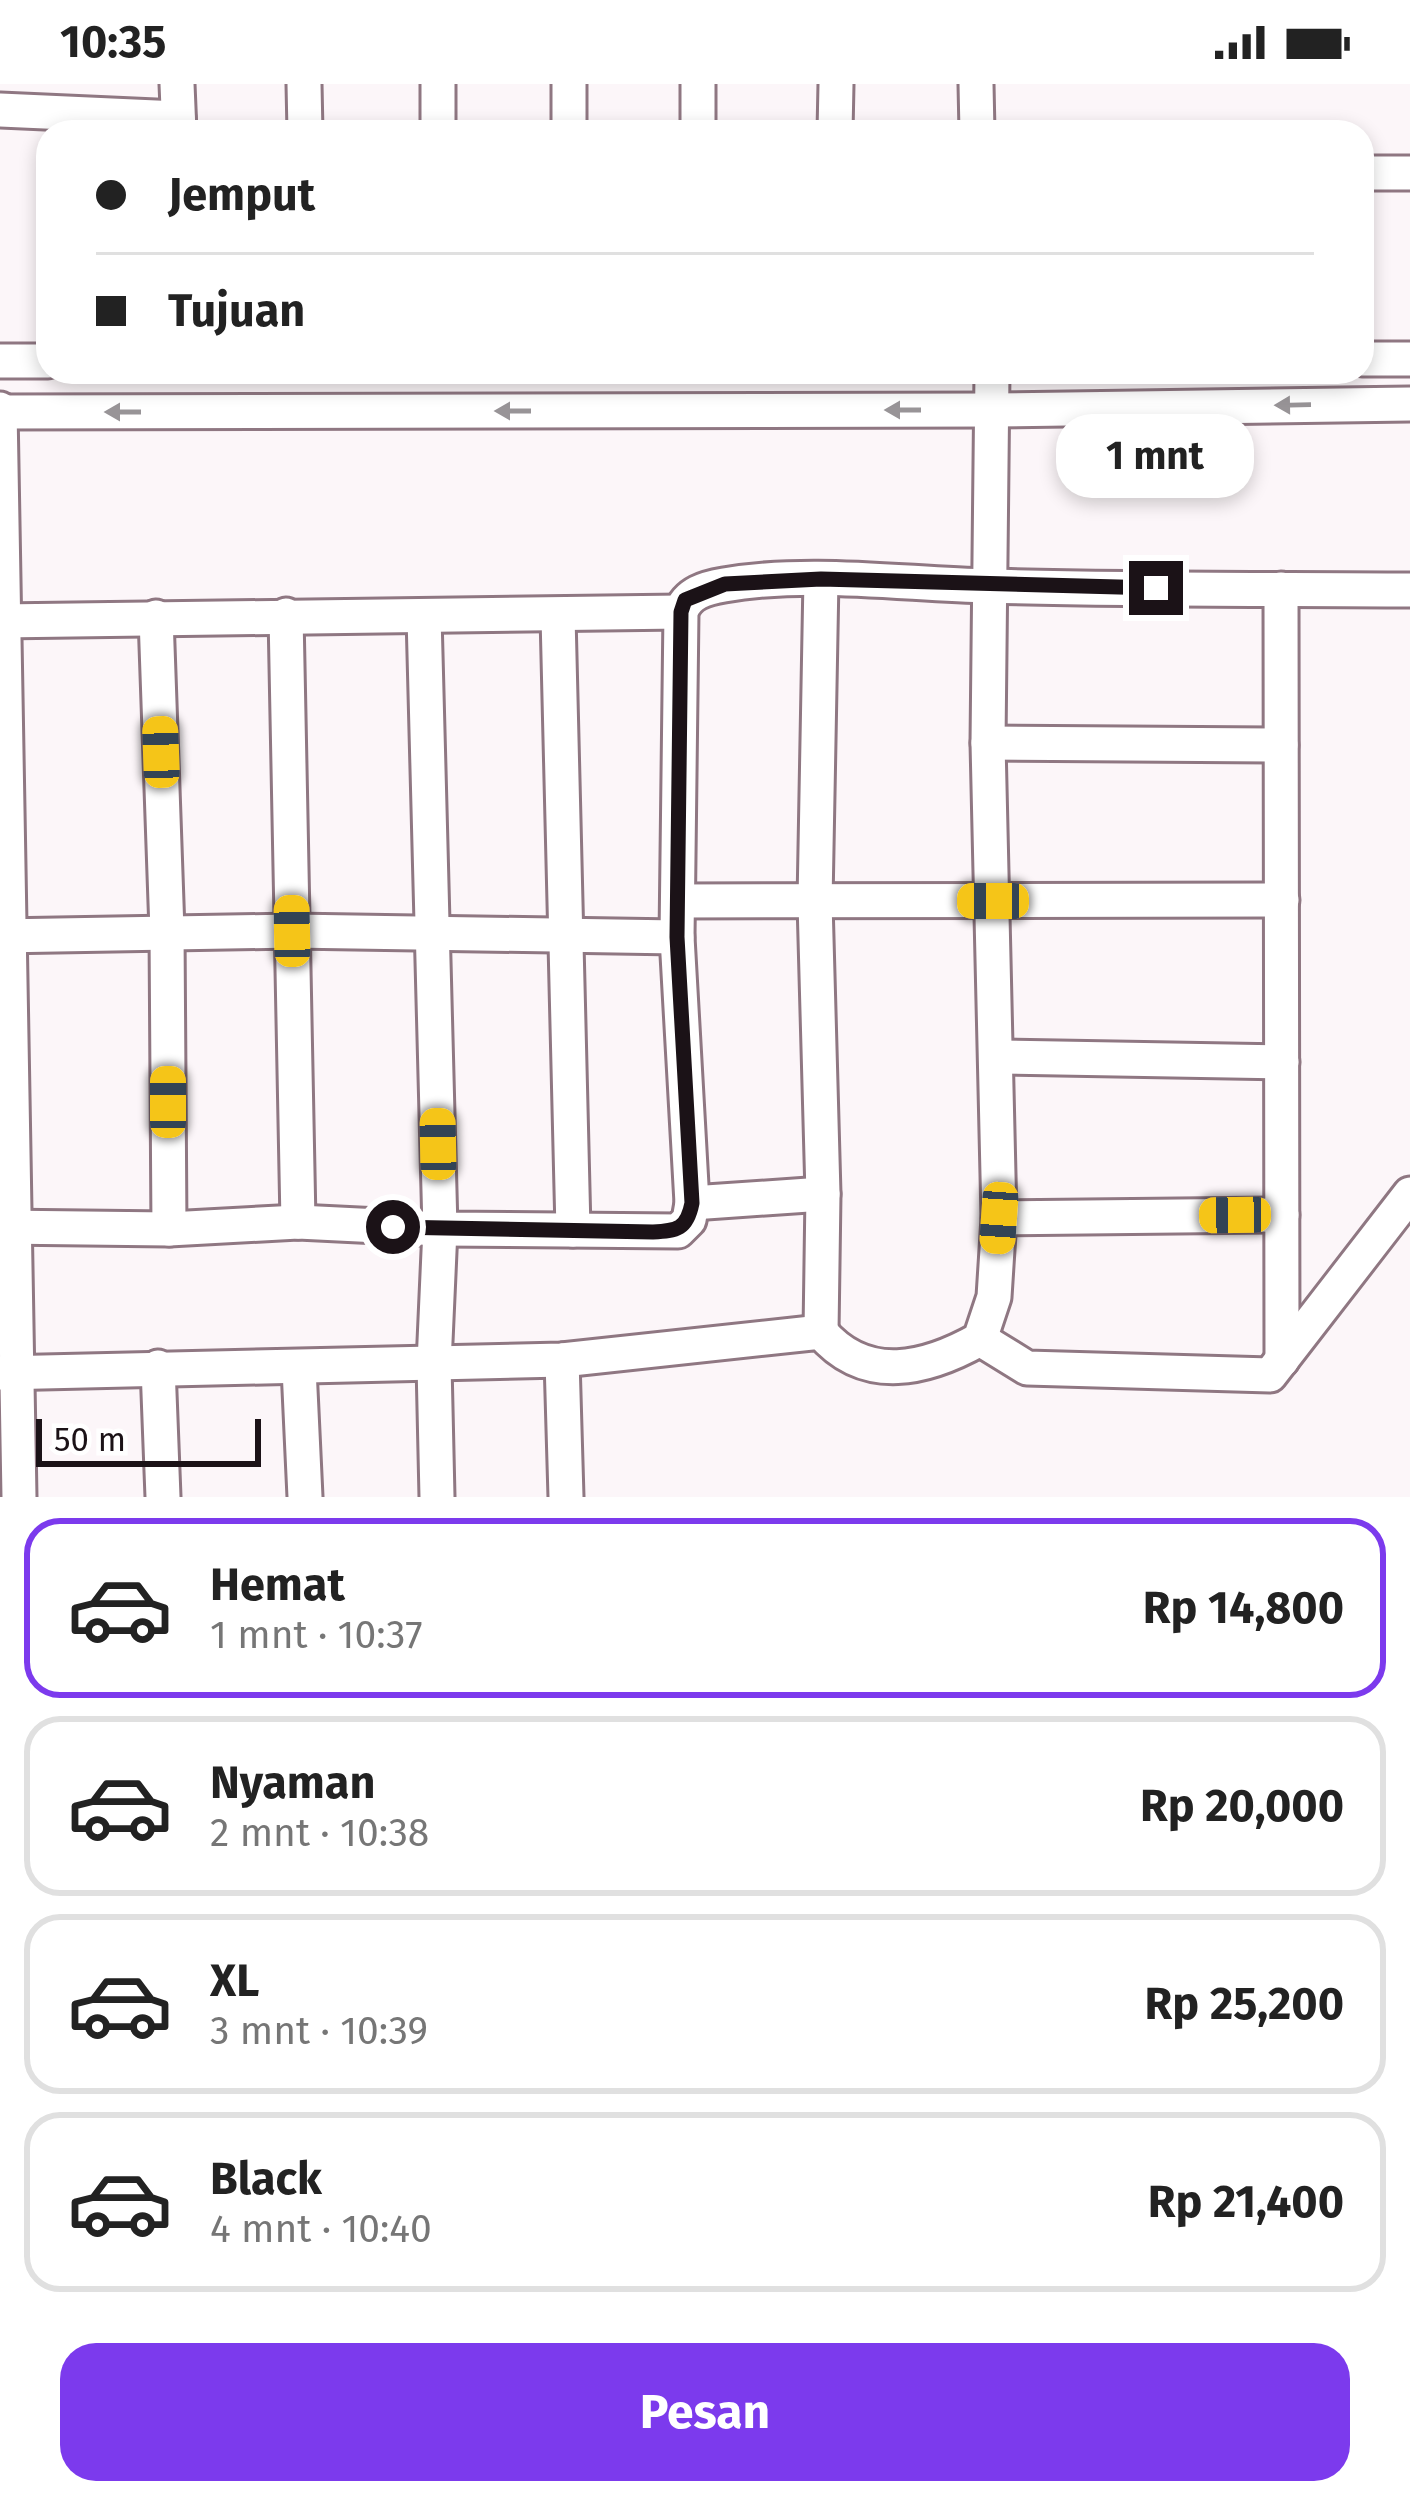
<!DOCTYPE html>
<html lang="id">
<head>
<meta charset="utf-8">
<style>
  :root { --surface:#fff; --page:#f2f2f2; --text:#222; --muted:#767676; --line:#e0e0e0; --accent:#7c3aed }
  body { margin:0; font-family:"Fira Sans",sans-serif; background:var(--page); color:var(--text); height:100vh; display:flex; flex-direction:column; font-size:45px; white-space:nowrap }
  * { box-sizing:border-box; margin:0 }
  p { font-size:39px; color:var(--muted) }
  .icon { flex:none; width:66px; height:66px; fill:none; stroke:currentColor; stroke-width:2; stroke-linecap:round; stroke-linejoin:round }
  .map { position:relative; height:1413px; overflow:hidden }
  .sheet { display:flex; flex-direction:column; background:var(--surface); flex:1 }
  .sheet>* { flex:none }
  .guide { position:absolute; left:36px; top:36px; width:1338px; height:264px; border-radius:36px; box-shadow:0 6px 18px #0003; display:grid; align-content:center; height:264px; padding:0 60px; background:var(--surface) }
  .scale { position:absolute; left:36px; bottom:30px; width:225px; box-sizing:border-box; padding-left:12px; border:6px solid #1b1217; border-top:0; font-size:33px; line-height:42px; white-space:nowrap; color:#1b1217; -webkit-text-stroke:9px #fff; paint-order:stroke }
  .end { position:absolute; width:54px; height:54px; margin:-27px; border:15px solid #1b1217; background:#fff; box-shadow:0 0 0 6px #fff }
  .from { border-radius:50% }
  .bubble { position:absolute; height:84px; border-radius:36px; background:var(--surface); box-shadow:0 6px 18px #0003; font-size:39px; font-weight:700; line-height:84px; text-align:center }
  .car { position:absolute; width:36px; height:72px; margin:-36px -18px; border-radius:15px; box-shadow:0 0 9px 3px #0007; background:linear-gradient(#f5c518 24%,#345 0 40%,#f5c518 0 76%,#345 0 86%,#f5c518 0) }
  .guide b { display:flex; align-items:center; gap:42px; height:114px; font-size:45px }
  .guide b+b { border-top:3px solid var(--line) }
  .guide i { width:30px; height:30px; background:var(--text) }
  ul { padding:21px 0 0; list-style:none }
  li { display:flex; align-items:center; gap:36px; height:180px; margin:0 24px 18px; padding:0 36px; border:6px solid var(--line); border-radius:36px }
  li div { flex:1 }
  li b { display:block; font-size:45px }
  li em { font-style:normal; font-weight:700 }
  li.selected { border-color:var(--accent) }
  li>.icon { width:108px; height:108px; stroke-width:1.5 }
  .button { display:flex; gap:24px; margin-top:auto; padding:24px 60px }
  .button a { flex:1; height:138px; border-radius:36px; background:var(--accent); color:#fff; font-size:48px; font-weight:700; line-height:138px; text-align:center }
  .status { display:flex; justify-content:space-between; align-items:center; height:84px; padding:0 60px; background:var(--surface); direction:ltr }
  .status svg { height:33px; fill:currentColor }
  .map>svg:first-child { display:block }
  .lines { fill:none; stroke-linecap:round; stroke-linejoin:round }
  .street-casing { stroke:#8f7782; stroke-width:39 }
  .street { stroke:#fff; stroke-width:33 }
  .oneway { fill:#989497 }
  .route { stroke:#1b1217; stroke-width:15 }
</style>
</head>
<body>
<div class="status"><b>10:35</b><svg viewBox="0 0 49 12"><path d="M0 12V9h3v3zM5 12V6h3v6zM10 12V3h3v9zM15 12V0h3v12zM26 1h20v11H26zM47 4h2v5h-2z"/></svg></div>
<div class="map">
<svg width="1410" height="1413" viewBox="0 0 1410 1413">
  <rect width="100%" height="100%" fill="#fcf6f9"/>
  <g class="lines">
    <g class="street-casing">
      <g id="street">
        <polyline points="177,0 179,48"/>
        <polyline points="304,0 305,48"/>
        <polyline points="438,0 438,48"/>
        <polyline points="976,0 977,48"/>
        <polyline points="0,26 178,34"/>
        <polyline points="569,48 569,0"/>
        <polyline points="698,48 698,0"/>
        <polyline points="835,48 836,0"/>
        <polyline points="1362,89 1410,89"/>
        <polyline points="1362,275 1410,275"/>
        <polyline points="0,277 48,277"/>
        <polyline points="0,325 19,1413"/>
        <polyline points="0,328 992,326 1410,320"/>
        <polyline points="821,495 815,818 823,1110 821,1248"/>
        <polyline points="1281,505 1282,1276"/>
        <polyline points="286,531 298,1138"/>
        <polyline points="424,532 440,1145 434,1280 437,1413"/>
        <polyline points="558,532 573,1146"/>
        <polyline points="156,533 167,847 169,1145"/>
        <polyline points="0,537 681,528"/>
        <polyline points="988,659 1281,661"/>
        <polyline points="678,817 1282,816"/>
        <polyline points="0,852 292,847 677,853"/>
        <polyline points="998,973 1282,978"/>
        <polyline points="692,1119 823,1110"/>
        <polyline points="999,1134 1282,1131"/>
        <path d="M0,1143l169,2 129,-7 142,7 238,2 11,-11 3,-17 -15,-266 4,-325c6,-19 25,-24 43,-27 86,-15 179,-1 265,1 140,4 281,3 421,4"/>
        <polyline points="980,1255 1027,1284 1270,1291 1410,1110"/>
        <polyline points="562,1276 566,1413"/>
        <polyline points="158,1283 163,1413"/>
        <polyline points="299,1284 305,1413"/>
        <path d="M0,1289l562,-13 259,-28c45,53 106,37 159,7l14,-42 5,-79 -11,-475 4,-371"/>
      </g>
    </g>
    <use href="#street" class="street"/>
  </g>
  <defs><path id="oneway-solid" d="M-6-.8H1V-3.2L6.5 0L1 3.2V.8H-6Z" transform="scale(3)"/></defs>
  <g class="oneway">
    <use href="#oneway-solid" transform="translate(1293 321) rotate(179)"/>
    <use href="#oneway-solid" transform="translate(903 326) rotate(180)"/>
    <use href="#oneway-solid" transform="translate(513 327) rotate(180)"/>
    <use href="#oneway-solid" transform="translate(123 328) rotate(180)"/>
  </g>
  <g class="lines">
    <path class="route" d="M393,1143l260,5c24,-1 34,-3 39,-29l-15,-266 4,-325 4,-12 40,-16 96,-5 335,9"/>
  </g>
</svg>
<div class="scale">50 m</div>
<i class="end from" style="left:393px;top:1143px"></i>
<i class="end" style="left:1156px;top:504px"></i>
<div class="bubble" style="left:1056px;top:330px;width:198px">1 mnt</div>
<i class="car" style="left:161px;top:668px;rotate:358deg"></i>
<i class="car" style="left:993px;top:817px;rotate:270deg"></i>
<i class="car" style="left:292px;top:847px;rotate:359deg"></i>
<i class="car" style="left:168px;top:1018px;rotate:0deg"></i>
<i class="car" style="left:438px;top:1060px;rotate:359deg"></i>
<i class="car" style="left:1235px;top:1131px;rotate:269deg"></i>
<i class="car" style="left:999px;top:1134px;rotate:184deg"></i>
<div class="guide">
<b><i class="from"></i>Jemput</b>
<b><i></i>Tujuan</b>
</div>
</div>
<section class="sheet">
<ul>
<li class="selected"><svg class="icon" aria-label="car" viewBox="0 0 24 24"><path d="M5 17H2v-5l4-1 3-4h7l3 4 3 1v5h-3M9 17h6M6 11h13"/><circle cx="7" cy="17" r="2"/><circle cx="17" cy="17" r="2"/></svg><div><b>Hemat</b><p>1 mnt · 10:37</p></div><em>Rp 14,800</em></li>
<li><svg class="icon" aria-label="car" viewBox="0 0 24 24"><path d="M5 17H2v-5l4-1 3-4h7l3 4 3 1v5h-3M9 17h6M6 11h13"/><circle cx="7" cy="17" r="2"/><circle cx="17" cy="17" r="2"/></svg><div><b>Nyaman</b><p>2 mnt · 10:38</p></div><em>Rp 20,000</em></li>
<li><svg class="icon" aria-label="car" viewBox="0 0 24 24"><path d="M5 17H2v-5l4-1 3-4h7l3 4 3 1v5h-3M9 17h6M6 11h13"/><circle cx="7" cy="17" r="2"/><circle cx="17" cy="17" r="2"/></svg><div><b>XL</b><p>3 mnt · 10:39</p></div><em>Rp 25,200</em></li>
<li><svg class="icon" aria-label="car" viewBox="0 0 24 24"><path d="M5 17H2v-5l4-1 3-4h7l3 4 3 1v5h-3M9 17h6M6 11h13"/><circle cx="7" cy="17" r="2"/><circle cx="17" cy="17" r="2"/></svg><div><b>Black</b><p>4 mnt · 10:40</p></div><em>Rp 21,400</em></li>
</ul>
<div class="button"><a>Pesan</a></div>
</section>
</body>
</html>
